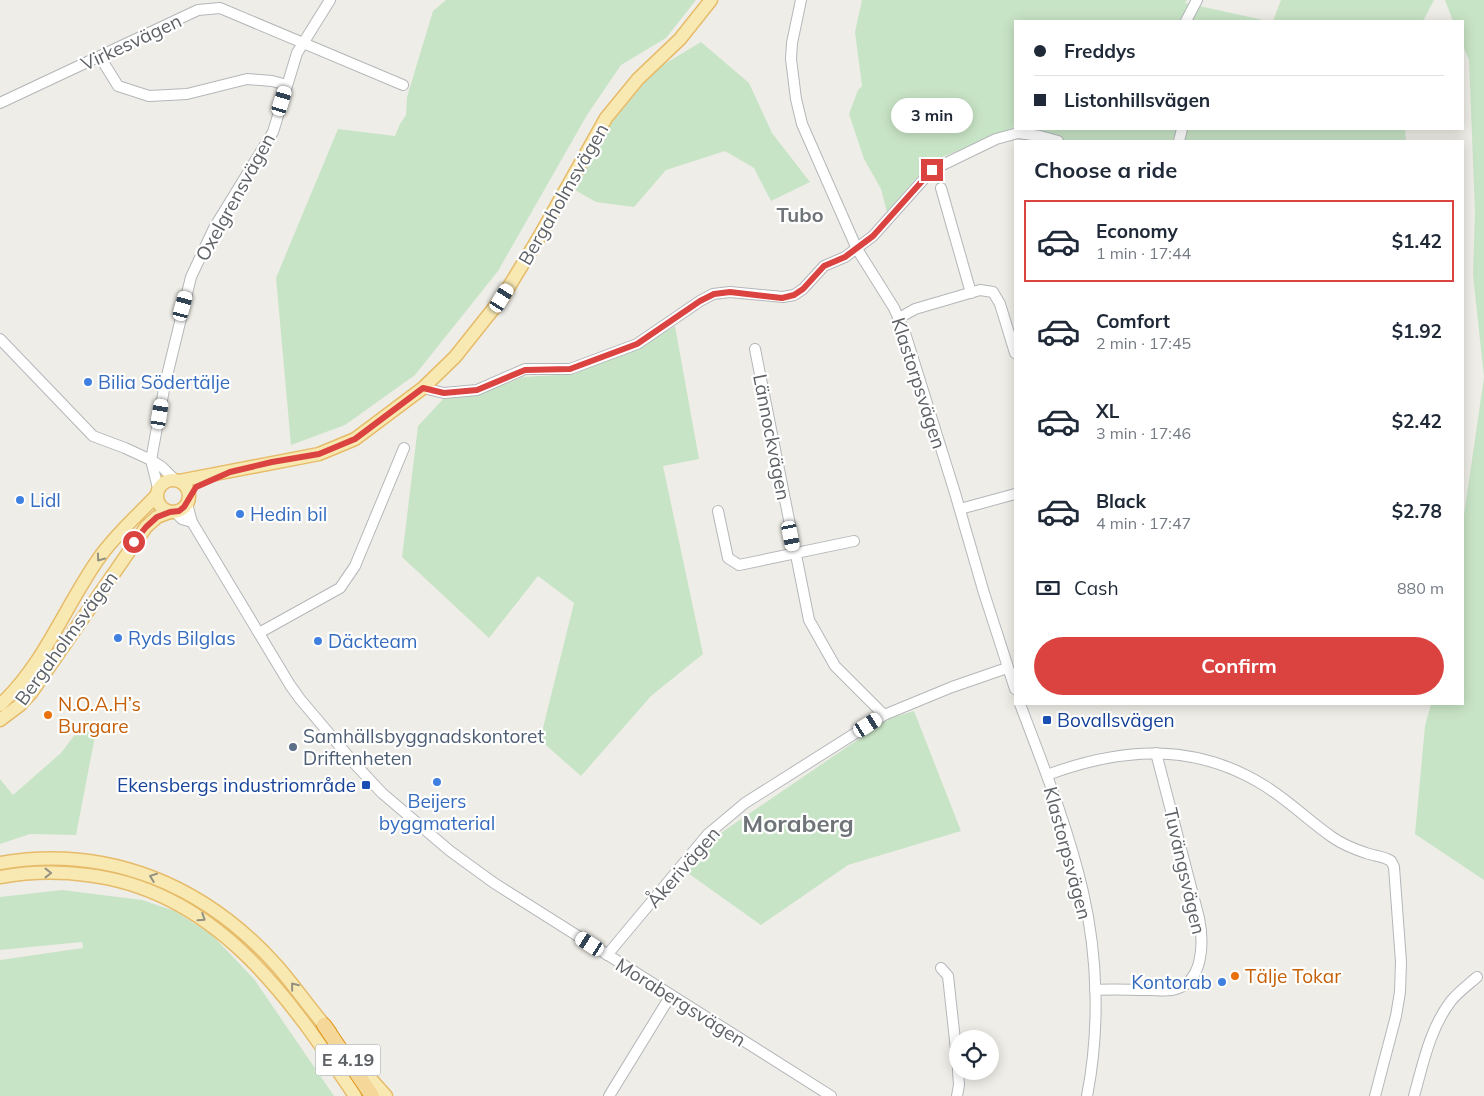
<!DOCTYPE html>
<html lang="en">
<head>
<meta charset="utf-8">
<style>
  :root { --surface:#fff; --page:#f6f6f7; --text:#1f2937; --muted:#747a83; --line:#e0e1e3; --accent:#db4341 }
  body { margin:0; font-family:Mulish,sans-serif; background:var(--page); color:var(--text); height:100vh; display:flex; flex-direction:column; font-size:19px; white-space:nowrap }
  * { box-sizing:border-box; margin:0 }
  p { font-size:16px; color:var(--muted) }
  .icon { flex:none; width:28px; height:28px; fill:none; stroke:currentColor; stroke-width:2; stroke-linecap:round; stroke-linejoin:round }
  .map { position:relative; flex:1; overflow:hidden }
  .sheet { position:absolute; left:1014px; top:140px; width:450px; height:565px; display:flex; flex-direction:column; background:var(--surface); border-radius:0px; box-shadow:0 2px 12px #0003 }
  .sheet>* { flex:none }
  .banner { position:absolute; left:1014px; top:20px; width:450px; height:110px; border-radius:0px; box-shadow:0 2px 12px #0003; display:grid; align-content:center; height:110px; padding:0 20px; background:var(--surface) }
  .fabs { position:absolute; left:949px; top:1030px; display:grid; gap:10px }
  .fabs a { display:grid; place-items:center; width:50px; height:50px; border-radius:50%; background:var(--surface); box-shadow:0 2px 12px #0003; font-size:25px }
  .end { position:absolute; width:22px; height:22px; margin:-11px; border:6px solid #db4341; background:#fff; box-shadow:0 0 0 2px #fff }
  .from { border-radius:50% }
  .bubble { position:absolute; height:35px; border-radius:18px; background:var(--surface); box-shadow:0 2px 12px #0003; font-size:16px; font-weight:700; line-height:35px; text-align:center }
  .car { position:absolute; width:15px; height:30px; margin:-15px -8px; border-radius:6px; box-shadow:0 0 4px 1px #0007; background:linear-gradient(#fff 24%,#345 0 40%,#fff 0 76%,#345 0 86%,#fff 0) }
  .banner b { display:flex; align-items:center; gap:18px; height:48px; font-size:19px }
  .banner b+b { border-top:1px solid var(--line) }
  .banner i { width:12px; height:12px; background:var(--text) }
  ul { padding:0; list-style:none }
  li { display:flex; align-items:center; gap:15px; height:82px; margin:0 10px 8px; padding:0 10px; border:2px solid transparent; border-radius:0px }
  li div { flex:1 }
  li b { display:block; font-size:19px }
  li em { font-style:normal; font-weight:700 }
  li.selected { border-color:var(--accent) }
  li>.icon { width:45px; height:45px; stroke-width:1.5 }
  h2 { padding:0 20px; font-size:22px; line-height:60px }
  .pay { display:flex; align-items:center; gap:12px; height:55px; padding:0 20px; font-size:19px }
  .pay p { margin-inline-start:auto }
  .action { display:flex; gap:10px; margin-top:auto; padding:10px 20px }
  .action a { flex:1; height:58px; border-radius:30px; background:var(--accent); color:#fff; font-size:20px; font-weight:700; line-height:58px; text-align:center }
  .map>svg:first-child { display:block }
  .green { fill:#c8e4c6 }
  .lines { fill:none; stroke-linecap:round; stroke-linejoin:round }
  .minor-casing { stroke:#b4b7ba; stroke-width:12 }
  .major-casing { stroke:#e6bb69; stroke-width:15 }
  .highway-casing { stroke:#e39514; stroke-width:16 }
  .minor { stroke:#fff; stroke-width:10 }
  .major { stroke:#f8e9b3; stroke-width:12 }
  .highway { stroke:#f4d799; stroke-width:14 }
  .oneway { stroke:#949181 }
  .route { stroke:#db4341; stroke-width:6 }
  .shop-dot { fill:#3f7fe0; stroke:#fff; stroke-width:2 }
  .food-dot { fill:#e8710a; stroke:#fff; stroke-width:2 }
  .transit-dot { fill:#1a4fb4; stroke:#fff; stroke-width:2 }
  .service-dot { fill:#5c6f8a; stroke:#fff; stroke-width:2 }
  .labels { text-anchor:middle; stroke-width:4.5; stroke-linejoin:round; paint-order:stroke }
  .shield { fill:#fff; stroke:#8e9194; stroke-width:1 }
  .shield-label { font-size:18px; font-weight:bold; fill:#5e6266 }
  .street-label { font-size:19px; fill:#5e6266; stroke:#fff }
  .shop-label { font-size:19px; fill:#366cbe; stroke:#fff; text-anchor:start }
  .food-label { font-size:19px; fill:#c56008; stroke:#fff; text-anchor:start }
  .transit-label { font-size:19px; fill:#164399; stroke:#fff; text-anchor:start }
  .service-label { font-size:19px; fill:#4e5e75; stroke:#fff; text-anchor:start }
  .neighbourhood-label { font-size:20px; font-weight:bold; fill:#6f7478; stroke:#fff }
  .district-label { font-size:24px; font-weight:bold; fill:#6f7478; stroke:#fff }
</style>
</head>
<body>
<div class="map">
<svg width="1484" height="1096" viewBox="0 0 1484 1096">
  <rect width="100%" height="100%" fill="#efede7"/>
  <g class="green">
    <polygon points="446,0 696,0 666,38 621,65 587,115 498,271 415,375 345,425 291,445 276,278 338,129 395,136 400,124 406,115 407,97 433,11"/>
    <polygon points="862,0 1187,0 1185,3 1268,21 1015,21 1015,127 945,156 920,174 887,212 881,189 864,159 849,114 858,90 862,86 855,32"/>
    <polygon points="1281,0 1434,0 1423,21 1273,21"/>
    <polygon points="1445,0 1484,0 1484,377 1473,275 1475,212 1469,60 1463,46 1462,21 1453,21"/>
    <polygon points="701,42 749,83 772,133 810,182 771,201 754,168 725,151 666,170 634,207 596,202 575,190 612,122 656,69"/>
    <polygon points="1025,129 1405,129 1406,141 1067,141"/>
    <polygon points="675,326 699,459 663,466 703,654 651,696 581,776 540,740 574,603 538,576 489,638 402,557 418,426 445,397 481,393 523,377 574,374 642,346"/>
    <polygon points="1484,377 1484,880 1415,834 1425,726 1431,704 1462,704 1463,522"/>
    <polygon points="914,711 961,831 848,865 761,925 685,871 715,837 888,719"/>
    <polygon points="86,720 96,731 76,835 30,834 0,844 0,779 13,795 61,753"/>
    <polygon points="62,890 142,900 175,911 212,935 254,979 334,1096 0,1096 0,960 83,948 82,942 0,950 0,897"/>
  </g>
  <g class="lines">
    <g class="minor-casing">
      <g id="minor">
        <polyline points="801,0 792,43 791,59 796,99 802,124 857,249 894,308 905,333 955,493 984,593 1015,689"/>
        <polyline points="1186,21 1197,0"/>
        <polyline points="100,57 118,86 149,96 187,94 247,79 272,81 287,85"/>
        <polyline points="0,103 198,10 220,8 403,85"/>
        <polyline points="1179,141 1182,129"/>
        <polyline points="941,188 971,293"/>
        <polyline points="899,318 915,309 980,290 993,292 1000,304 1015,353"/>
        <polyline points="0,339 93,436 125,448 151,460 162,467 175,480"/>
        <polyline points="755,349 809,620 835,666 884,715"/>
        <polyline points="423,388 444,393 477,390 525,369 570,369 637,344 700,301 713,294 730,292 783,297 794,295 803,289 824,266 845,257 873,236 932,170 996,139 1018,133 1040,136 1058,141"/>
        <polyline points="158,488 151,460 165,384 191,277 214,228 273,132 297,53 330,0"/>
        <polyline points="187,504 192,522 290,685 300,699 354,763 382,793 450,851 494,883 831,1096"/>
        <polyline points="960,509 1015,494"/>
        <polyline points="718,511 728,558 739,565 854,541"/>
        <polyline points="175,512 182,519 192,522"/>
        <polyline points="259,633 340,588 355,566 404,448"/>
        <path d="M1020,704c23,61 48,123 63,188 15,65 17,138 4,204"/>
        <path d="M1047,775c75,-28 148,-33 218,11 24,15 44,35 67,51 10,7 22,12 34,16 8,3 18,3 25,8l3,6 7,95 -1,30 -4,24 -21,80"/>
        <polyline points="607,955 708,834 745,803 884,715 952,687 1007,668"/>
        <polyline points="941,968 948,976 958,1068"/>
        <path d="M1095,990c18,-1 36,0 54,0 7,0 16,1 23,0 32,-6 32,-47 27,-72l-43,-165"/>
        <polyline points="609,1096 671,995"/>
        <polyline points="957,1096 959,1085 958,1071"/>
        <path d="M1414,1096c9,-32 16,-68 37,-95 7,-9 17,-16 26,-24"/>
      </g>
    </g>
    <g class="major-casing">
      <g id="major">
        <circle cx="173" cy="496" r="16"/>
        <polyline points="179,481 319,454 355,439 423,388 455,357 502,298 538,239 606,118 638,79 680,39 711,0"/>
        <path d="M0,705c44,-40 65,-99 99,-147 16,-23 38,-42 57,-62"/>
        <polyline points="0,720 20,705 31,693 146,527 157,517 170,512"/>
        <path d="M0,863c109,-19 206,23 278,104 18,21 34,44 52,65"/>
        <path d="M0,877c28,-5 58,-6 87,-2 129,15 202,122 268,221"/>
        <polyline points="351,1057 386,1096"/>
      </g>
    </g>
    <g class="highway-casing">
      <polyline id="highway" points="324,1025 372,1096"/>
    </g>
    <use href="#minor" class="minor"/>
    <use href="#major" class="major"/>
    <use href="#highway" class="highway"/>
  </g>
  <defs><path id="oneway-chevron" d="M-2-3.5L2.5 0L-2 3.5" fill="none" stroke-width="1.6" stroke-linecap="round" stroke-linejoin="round" transform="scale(1.25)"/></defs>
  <g class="oneway">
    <use href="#oneway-chevron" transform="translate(100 558) rotate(126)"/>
    <use href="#oneway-chevron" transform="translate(48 873)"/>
    <use href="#oneway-chevron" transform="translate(153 877) rotate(-159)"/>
    <use href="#oneway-chevron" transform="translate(202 918) rotate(33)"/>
    <use href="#oneway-chevron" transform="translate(294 986) rotate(-129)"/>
  </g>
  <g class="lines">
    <polyline class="route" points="134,542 146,527 157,517 170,512 179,511 184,507 196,487 230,472 272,462 319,454 355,439 423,388 444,393 477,390 525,370 570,369 637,344 700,301 714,294 730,292 782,298 794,295 803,289 824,266 845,257 873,236 932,170"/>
  </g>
  <g class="shop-dot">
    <circle cx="88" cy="382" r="5"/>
    <circle cx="20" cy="500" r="5"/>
    <circle cx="240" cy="514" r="5"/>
    <circle cx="118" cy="638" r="5"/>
    <circle cx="318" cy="641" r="5"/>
    <circle cx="437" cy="782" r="5"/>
    <circle cx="1222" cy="982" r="5"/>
  </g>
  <g class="food-dot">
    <circle cx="48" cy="715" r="5"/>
    <circle cx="1235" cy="976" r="5"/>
  </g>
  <g class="transit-dot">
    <rect x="1042" y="715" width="10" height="10" rx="2.5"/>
    <rect x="361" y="780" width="10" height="10" rx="2.5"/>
  </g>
  <circle class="service-dot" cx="293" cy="747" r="5"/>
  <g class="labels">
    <rect class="shield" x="315.5" y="1044.5" width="65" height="31" rx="4"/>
    <g class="shield-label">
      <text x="348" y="1066">E 4.19</text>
    </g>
    <g class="street-label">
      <text transform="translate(131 42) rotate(-25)" y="7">Virkesvägen</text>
      <text transform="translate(563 194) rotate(-60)" y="7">Bergaholmsvägen</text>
      <text transform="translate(235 197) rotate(-61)" y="7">Oxelgrensvägen</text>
      <text transform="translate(919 383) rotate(72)" y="7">Klastorpsvägen</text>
      <text transform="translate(772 437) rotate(79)" y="7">Lännockvägen</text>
      <text transform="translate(66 638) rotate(-54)" y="7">Bergaholmsvägen</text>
      <text transform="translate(1068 853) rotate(75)" y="7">Klastorpsvägen</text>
      <text transform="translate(683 867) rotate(-49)" y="7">Åkerivägen</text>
      <text transform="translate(1185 871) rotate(77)" y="7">Tuvängsvägen</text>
      <text transform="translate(681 1002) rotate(32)" y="7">Morabergsvägen</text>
    </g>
    <g class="shop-label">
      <text x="98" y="389">Bilia Södertälje</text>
      <text x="30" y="507">Lidl</text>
      <text x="250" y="521">Hedin bil</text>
      <text x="128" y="645">Ryds Bilglas</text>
      <text x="328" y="648">Däckteam</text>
      <text x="437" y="808" text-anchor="middle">Beijers<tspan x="437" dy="22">byggmaterial</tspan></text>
      <text x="1212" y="989" text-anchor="end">Kontorab</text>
    </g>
    <g class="food-label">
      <text x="58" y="711">N.O.A.H’s<tspan x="58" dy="22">Burgare</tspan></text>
      <text x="1245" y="983">Tälje Tokar</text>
    </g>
    <g class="transit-label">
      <text x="1057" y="727">Bovallsvägen</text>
      <text x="356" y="792" text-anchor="end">Ekensbergs industriområde</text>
    </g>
    <g class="service-label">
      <text x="303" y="743">Samhällsbyggnadskontoret<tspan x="303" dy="22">Driftenheten</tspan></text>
    </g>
    <g class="neighbourhood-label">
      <text x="800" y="222">Tubo</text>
    </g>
    <g class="district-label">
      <text x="798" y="832">Moraberg</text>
    </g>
  </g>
</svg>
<div class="fabs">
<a><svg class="icon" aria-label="locate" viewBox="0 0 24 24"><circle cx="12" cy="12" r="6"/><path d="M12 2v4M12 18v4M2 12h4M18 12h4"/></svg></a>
</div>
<i class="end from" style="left:134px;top:542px"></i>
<i class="end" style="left:932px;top:170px"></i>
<div class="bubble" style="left:891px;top:98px;width:82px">3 min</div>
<i class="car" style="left:282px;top:101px;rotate:17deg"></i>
<i class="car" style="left:502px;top:298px;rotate:32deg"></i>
<i class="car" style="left:183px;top:306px;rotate:15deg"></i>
<i class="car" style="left:160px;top:414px;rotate:9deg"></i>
<i class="car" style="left:791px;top:536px;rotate:169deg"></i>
<i class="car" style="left:868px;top:725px;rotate:57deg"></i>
<i class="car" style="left:590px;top:944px;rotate:303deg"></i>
<div class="banner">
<b><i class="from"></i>Freddys</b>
<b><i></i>Listonhillsvägen</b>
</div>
<section class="sheet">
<h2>Choose a ride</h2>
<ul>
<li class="selected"><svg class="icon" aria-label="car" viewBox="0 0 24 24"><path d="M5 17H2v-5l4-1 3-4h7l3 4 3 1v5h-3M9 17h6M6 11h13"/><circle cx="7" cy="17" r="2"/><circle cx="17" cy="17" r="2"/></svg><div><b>Economy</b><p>1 min · 17:44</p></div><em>$1.42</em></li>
<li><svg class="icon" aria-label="car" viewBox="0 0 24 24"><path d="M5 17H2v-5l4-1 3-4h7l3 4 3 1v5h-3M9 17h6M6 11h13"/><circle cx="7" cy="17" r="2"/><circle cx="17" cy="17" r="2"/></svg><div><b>Comfort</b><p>2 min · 17:45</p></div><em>$1.92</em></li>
<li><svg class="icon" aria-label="car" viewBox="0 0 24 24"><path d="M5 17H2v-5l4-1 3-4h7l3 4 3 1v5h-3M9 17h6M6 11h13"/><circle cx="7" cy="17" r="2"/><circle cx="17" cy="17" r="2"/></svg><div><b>XL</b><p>3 min · 17:46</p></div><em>$2.42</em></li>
<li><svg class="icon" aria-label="car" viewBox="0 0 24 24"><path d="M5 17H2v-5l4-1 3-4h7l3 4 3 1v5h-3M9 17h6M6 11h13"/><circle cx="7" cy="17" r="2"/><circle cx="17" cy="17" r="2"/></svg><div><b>Black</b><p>4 min · 17:47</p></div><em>$2.78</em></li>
</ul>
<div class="pay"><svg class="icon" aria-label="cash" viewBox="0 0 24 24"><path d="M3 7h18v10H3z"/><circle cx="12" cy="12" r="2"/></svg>Cash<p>880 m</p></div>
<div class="action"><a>Confirm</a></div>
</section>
</div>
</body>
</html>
